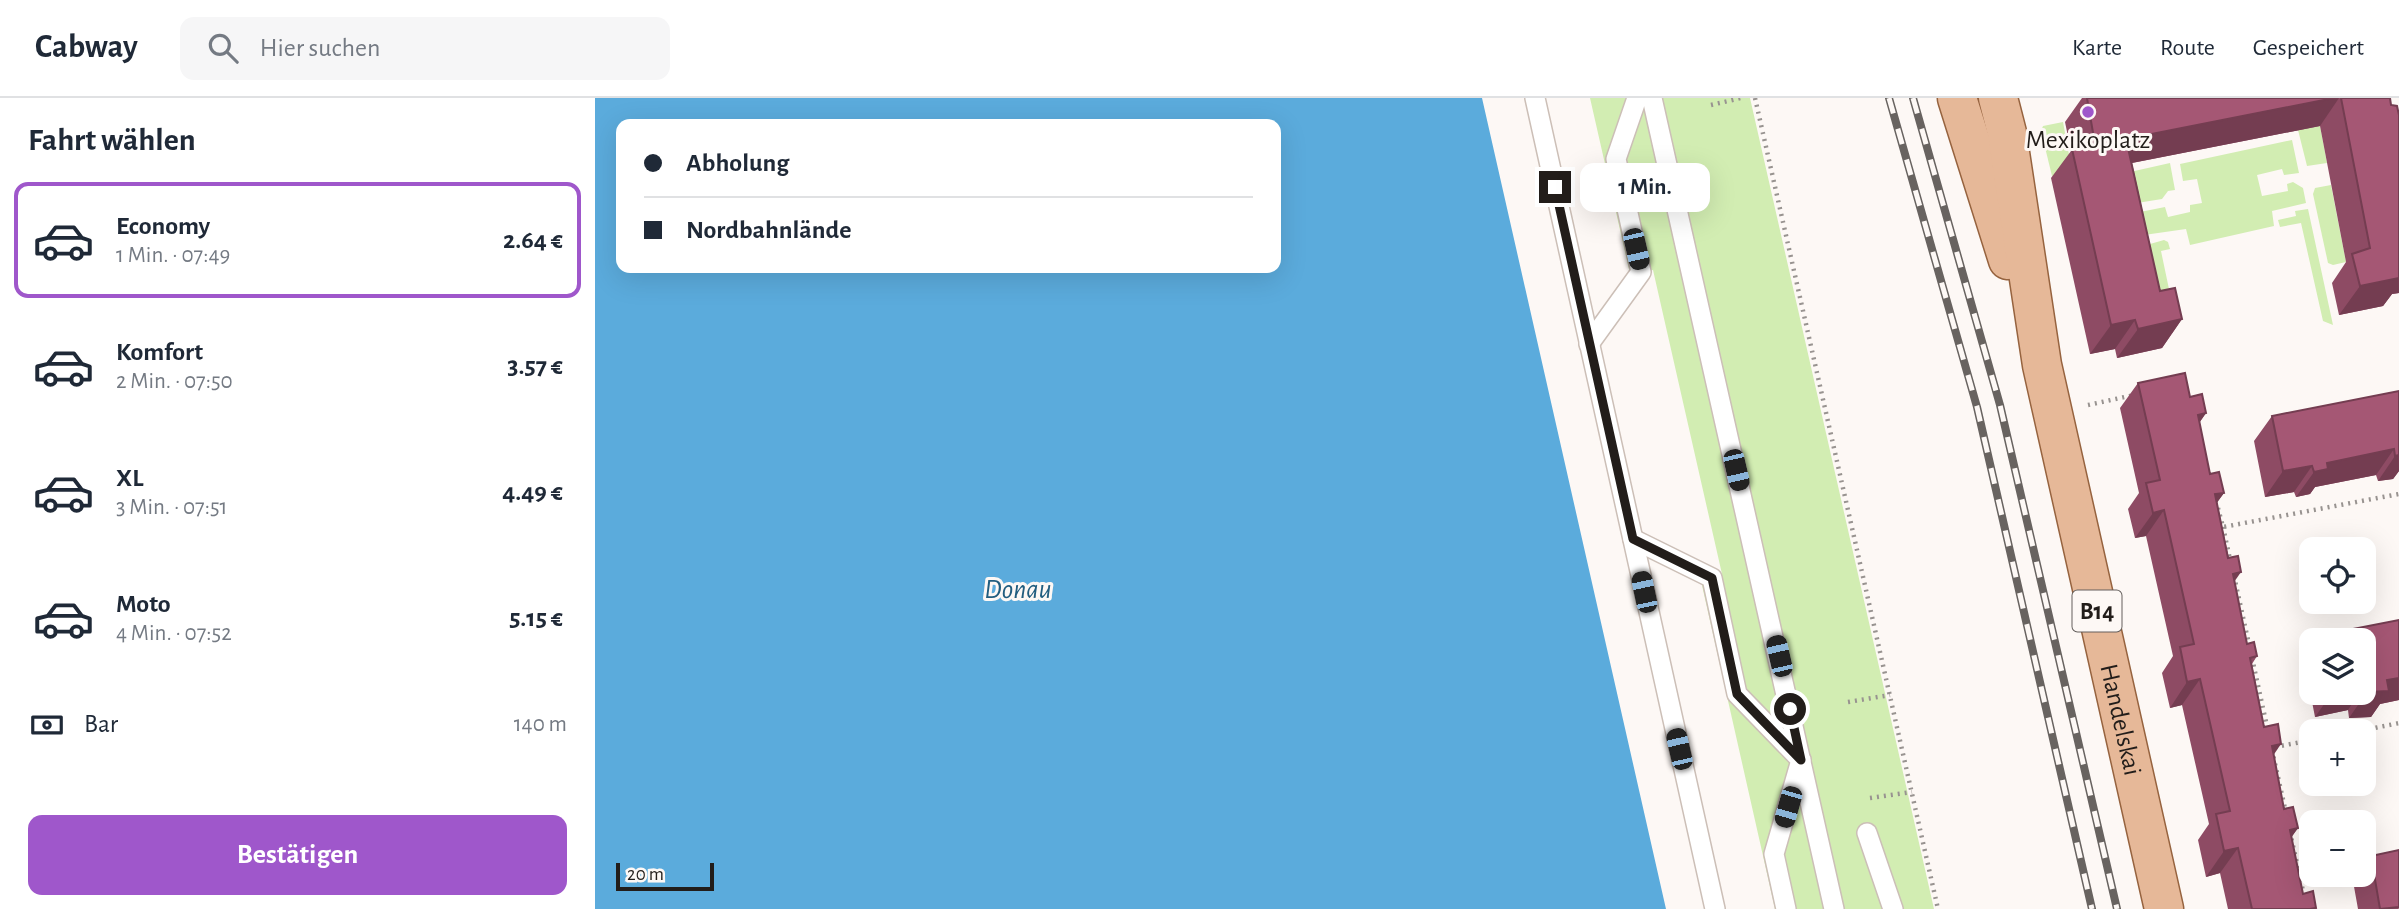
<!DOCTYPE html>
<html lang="de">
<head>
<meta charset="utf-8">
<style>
  :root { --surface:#fff; --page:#f6f6f7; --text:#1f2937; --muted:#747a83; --line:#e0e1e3; --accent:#9f57cb }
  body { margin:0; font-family:"Alegreya Sans",sans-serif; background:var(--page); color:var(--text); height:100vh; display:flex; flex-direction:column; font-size:26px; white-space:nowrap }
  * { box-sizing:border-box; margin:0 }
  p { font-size:23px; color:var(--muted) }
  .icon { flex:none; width:38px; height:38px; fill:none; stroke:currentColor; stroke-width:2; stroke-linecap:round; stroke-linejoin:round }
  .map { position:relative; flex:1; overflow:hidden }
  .sheet { display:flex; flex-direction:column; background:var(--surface); width:595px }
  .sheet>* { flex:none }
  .hud { position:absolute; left:21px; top:21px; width:665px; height:154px; border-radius:14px; box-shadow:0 7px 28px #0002; display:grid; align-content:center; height:154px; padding:0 28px; background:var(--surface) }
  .tools { position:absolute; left:1704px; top:439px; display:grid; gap:14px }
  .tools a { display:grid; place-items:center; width:77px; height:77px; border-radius:14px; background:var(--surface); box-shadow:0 7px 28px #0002; font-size:35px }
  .scale { position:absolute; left:21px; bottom:18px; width:98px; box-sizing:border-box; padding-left:7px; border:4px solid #221d1a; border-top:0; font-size:19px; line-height:24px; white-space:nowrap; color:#221d1a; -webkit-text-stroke:5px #fdf8f5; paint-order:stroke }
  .end { position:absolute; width:32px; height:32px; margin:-16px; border:9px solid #221d1a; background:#fff; box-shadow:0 0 0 4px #fff }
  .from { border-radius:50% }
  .bubble { position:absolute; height:49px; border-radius:14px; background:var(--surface); box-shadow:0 7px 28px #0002; font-size:23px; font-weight:700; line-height:49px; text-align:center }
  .car { position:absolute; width:21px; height:42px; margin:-21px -10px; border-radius:9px; box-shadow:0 0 5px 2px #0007; background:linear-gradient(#222 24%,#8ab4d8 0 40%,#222 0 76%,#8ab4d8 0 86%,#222 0) }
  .hud b { display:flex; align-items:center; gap:24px; height:66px; font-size:26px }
  .hud b+b { border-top:2px solid var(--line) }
  .hud i { width:18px; height:18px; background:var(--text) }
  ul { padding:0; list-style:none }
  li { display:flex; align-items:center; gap:21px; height:116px; margin:0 14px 10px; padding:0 14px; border:4px solid transparent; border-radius:14px }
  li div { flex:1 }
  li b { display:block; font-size:26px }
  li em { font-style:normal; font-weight:700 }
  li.current { border-color:var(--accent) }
  li>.icon { width:63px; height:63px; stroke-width:1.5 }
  h2 { padding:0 28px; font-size:32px; line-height:84px }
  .pay { display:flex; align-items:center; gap:18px; height:77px; padding:0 28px; font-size:26px }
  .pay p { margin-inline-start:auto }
  .primary-button { display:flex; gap:14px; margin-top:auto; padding:14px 28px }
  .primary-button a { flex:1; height:80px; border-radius:14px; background:var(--accent); color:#fff; font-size:28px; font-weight:700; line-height:80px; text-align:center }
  header { display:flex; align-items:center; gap:42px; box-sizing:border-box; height:98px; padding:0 35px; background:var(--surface); border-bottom:2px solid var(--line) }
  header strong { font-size:33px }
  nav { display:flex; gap:38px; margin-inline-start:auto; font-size:24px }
  .search { width:490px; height:63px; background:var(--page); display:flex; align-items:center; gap:18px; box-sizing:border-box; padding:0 24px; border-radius:14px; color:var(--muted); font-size:26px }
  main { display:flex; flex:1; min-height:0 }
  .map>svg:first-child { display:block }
  .green { fill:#d2edb2 }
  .water { fill:#5babdc; fill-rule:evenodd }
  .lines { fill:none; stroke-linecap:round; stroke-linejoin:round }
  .service-casing { stroke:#ccbfb7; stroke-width:22 }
  .primary-casing { stroke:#96633f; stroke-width:41 }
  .path { stroke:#989390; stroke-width:4.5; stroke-dasharray:2 5; stroke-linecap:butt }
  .service { stroke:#fff; stroke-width:19 }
  .primary { stroke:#e6b898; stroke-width:38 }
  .rail-casing { stroke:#686360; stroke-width:8 }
  .rail { stroke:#fdf8f5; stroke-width:5; stroke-dasharray:16; stroke-linecap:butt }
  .wall { fill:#8e4b64 }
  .shaded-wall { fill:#743d51 }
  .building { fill:#a55774; stroke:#743d51; stroke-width:2 }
  .route { stroke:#221d1a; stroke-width:9 }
  .poi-dot { fill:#9f57cb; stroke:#fdf8f5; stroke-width:2.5 }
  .labels { text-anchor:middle; stroke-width:6; stroke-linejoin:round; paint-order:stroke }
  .shield { fill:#fdf8f5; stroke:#645f5c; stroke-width:2 }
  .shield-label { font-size:24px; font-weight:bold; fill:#221d1a }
  .poi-label { font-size:26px; fill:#221d1a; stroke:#fdf8f5 }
  .street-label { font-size:26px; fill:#221d1a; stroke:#fdf8f5 }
  .water-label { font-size:28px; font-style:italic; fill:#215d7f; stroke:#fdf8f5 }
</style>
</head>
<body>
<header>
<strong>Cabway</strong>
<div class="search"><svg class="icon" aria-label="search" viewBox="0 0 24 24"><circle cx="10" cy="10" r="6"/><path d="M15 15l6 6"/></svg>Hier suchen</div>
<nav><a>Karte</a><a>Route</a><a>Gespeichert</a></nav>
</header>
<main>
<section class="sheet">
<h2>Fahrt wählen</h2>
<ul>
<li class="current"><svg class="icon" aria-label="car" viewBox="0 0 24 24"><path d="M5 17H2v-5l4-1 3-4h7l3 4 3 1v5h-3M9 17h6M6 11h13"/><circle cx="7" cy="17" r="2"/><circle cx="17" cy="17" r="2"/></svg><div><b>Economy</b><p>1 Min. · 07:49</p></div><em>2.64 €</em></li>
<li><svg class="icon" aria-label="car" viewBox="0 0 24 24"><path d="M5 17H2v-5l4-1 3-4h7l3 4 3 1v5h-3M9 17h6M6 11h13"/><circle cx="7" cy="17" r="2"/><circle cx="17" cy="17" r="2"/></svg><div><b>Komfort</b><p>2 Min. · 07:50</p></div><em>3.57 €</em></li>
<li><svg class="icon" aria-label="car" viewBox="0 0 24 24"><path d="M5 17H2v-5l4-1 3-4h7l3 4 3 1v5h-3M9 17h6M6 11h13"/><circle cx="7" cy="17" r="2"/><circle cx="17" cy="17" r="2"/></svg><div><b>XL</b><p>3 Min. · 07:51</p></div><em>4.49 €</em></li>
<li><svg class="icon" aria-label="car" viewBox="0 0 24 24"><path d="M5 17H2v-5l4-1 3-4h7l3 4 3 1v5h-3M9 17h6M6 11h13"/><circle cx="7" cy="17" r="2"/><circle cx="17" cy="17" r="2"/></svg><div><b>Moto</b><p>4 Min. · 07:52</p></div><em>5.15 €</em></li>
</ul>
<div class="pay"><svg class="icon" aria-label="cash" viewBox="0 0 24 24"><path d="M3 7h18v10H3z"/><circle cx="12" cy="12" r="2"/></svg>Bar<p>140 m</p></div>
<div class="primary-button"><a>Bestätigen</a></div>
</section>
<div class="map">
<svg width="1804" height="811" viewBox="0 0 1804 811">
  <rect width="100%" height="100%" fill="#fdf8f5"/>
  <g class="green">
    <polygon points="995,0 1155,0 1339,811 1180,811 1106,483 1127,476 1058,172 1035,176"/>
    <polygon points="1468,24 1477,73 1457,78 1446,33 1448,28"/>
    <polygon points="1725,28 1732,65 1712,68 1703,32"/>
    <polygon points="1697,42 1704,75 1689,77 1687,71 1662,77 1667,98 1693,93 1692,86 1698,84 1708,90 1711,105 1677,113 1679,128 1595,147 1591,131 1549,137 1545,114 1570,109 1573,119 1595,114 1595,107 1607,105 1602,81 1588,83 1585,66"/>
    <polygon points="1575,65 1580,92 1573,93 1567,101 1542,105 1535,74"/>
    <polygon points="1736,87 1751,164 1738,167 1733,165 1718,96 1720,90"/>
    <polygon points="1713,111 1738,227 1728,223 1706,125 1685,129 1683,122 1701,118 1700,113"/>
    <polygon points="1569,142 1573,144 1575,151 1566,153 1574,191 1563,193 1553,149 1555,146"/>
  </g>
  <path class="water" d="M0,0h887l184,811h-1071zM26,26h655v144h-655z"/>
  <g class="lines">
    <g class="service-casing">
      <g id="service">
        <polyline points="940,0 1120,811"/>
        <polyline points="1057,0 1239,811"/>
        <polyline points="994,246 1046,174 1021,61 1042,0"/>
        <polyline points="1038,441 1117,480 1142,596 1206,662 1179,756 1191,811"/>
        <polyline points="1272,735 1298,811"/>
      </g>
    </g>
    <g class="primary-casing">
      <g id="primary">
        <polyline points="1362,0 1413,162"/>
        <path id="s1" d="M1403,0l9,35 35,232 122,544"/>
      </g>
    </g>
    <g class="path">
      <polyline points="1160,0 1343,811"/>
      <polyline points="1116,7 1146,0"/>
      <polyline points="1493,307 1539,297"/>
      <polyline points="1623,410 1628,429 1804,396"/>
      <polyline points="1628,429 1636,466"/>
      <polyline points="1639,478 1655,551"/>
      <polyline points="1657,560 1673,633"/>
      <polyline points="1253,604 1295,597"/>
      <polyline points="1760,634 1804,625"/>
      <polyline points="1680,649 1717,642"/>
      <polyline points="1677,652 1691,715"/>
      <polyline points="1275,700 1317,694"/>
      <polyline points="1695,734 1712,811"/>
    </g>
    <use href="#service" class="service"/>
    <use href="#primary" class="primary"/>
    <g class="rail-casing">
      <g id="rail">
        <polyline points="1294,0 1382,309 1497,811"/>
        <polyline points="1318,0 1405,307 1522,811"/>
      </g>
    </g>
    <use href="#rail" class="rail"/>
  </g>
  <g class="wall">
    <polygon points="1487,0 1795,0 1796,7 1804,17 1804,195 1797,196 1788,208 1744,217 1737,185 1751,164 1725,28 1537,65 1565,193 1587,221 1567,250 1522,260 1520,251 1495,256 1456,80 1476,53 1470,24"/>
    <polygon points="999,82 1021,97 1016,103 1000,107 995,88"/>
    <polygon points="1543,285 1595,299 1611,315 1604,325 1615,376 1629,395 1622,404 1652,546 1662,558 1657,566 1669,629 1678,657 1689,711 1703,730 1696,739 1708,796 1721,810 1720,811 1633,811 1625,775 1611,779 1603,742 1614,726 1587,607 1575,610 1567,575 1578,558 1551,438 1540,440 1533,411 1544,395 1525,310"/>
    <polygon points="1804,293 1804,373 1798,381 1783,383 1781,377 1720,389 1715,396 1701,399 1699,394 1670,399 1659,343 1677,318"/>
    <polygon points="1804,522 1804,602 1785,606 1776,619 1754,620 1753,612 1720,619 1709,563 1717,551 1717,595 1769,595 1769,542 1723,542 1727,537"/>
    <polygon points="1776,758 1804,811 1763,811 1758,783 1762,777 1769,777 1769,767"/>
  </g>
  <g class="shaded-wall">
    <polygon points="1739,0 1744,0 1725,28 1511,70 1531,41"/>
    <polygon points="1021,97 1016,103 1000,107 1004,101"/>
    <polygon points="1804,174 1804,195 1797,196 1788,208 1744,217 1765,188"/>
    <polygon points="1587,221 1567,250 1522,260 1543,231"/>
    <polygon points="1540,222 1520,251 1495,256 1516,227"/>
    <polygon points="1611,315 1593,341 1603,317"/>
    <polygon points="1799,351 1781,377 1720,389 1715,396 1701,399 1719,374 1732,365"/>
    <polygon points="1804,357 1804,373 1798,381 1783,383 1800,358"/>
    <polygon points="1717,368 1699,394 1670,399 1688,373"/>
    <polygon points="1629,395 1611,420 1620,396"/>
    <polygon points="1569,412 1551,438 1540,440 1558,415"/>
    <polygon points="1646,474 1628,500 1638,476"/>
    <polygon points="1804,580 1804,602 1785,606 1776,619 1754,620 1772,594 1792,582"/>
    <polygon points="1605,581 1587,607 1575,610 1592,584"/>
    <polygon points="1737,595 1764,595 1753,612 1720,619"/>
    <polygon points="1686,646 1669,671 1677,648"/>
    <polygon points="1703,730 1685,756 1695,732"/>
    <polygon points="1643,750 1625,775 1611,779 1629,753"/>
  </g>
  <g class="building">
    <polygon points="1492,0 1739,0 1531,41 1565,193 1580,190 1587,221 1543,231 1540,222 1516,227 1477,51 1500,46"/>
    <polygon points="1746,0 1795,0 1796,7 1802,8 1804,17 1804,180 1765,188 1757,156 1775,150"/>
    <polygon points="1017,78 1021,97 1004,101 999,82"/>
    <polygon points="1590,275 1595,299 1607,296 1611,315 1603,317 1615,376 1624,374 1629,395 1620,396 1633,460 1643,458 1646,474 1638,476 1652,546 1659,544 1662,558 1655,560 1669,629 1683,626 1686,646 1677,648 1689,711 1698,709 1703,730 1695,732 1708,796 1718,793 1721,810 1715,811 1657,811 1643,750 1629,753 1621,716 1635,713 1605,581 1592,584 1585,549 1599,546 1569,412 1558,415 1551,385 1565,382 1543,285"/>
    <polygon points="1804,293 1804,357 1800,358 1799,351 1732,365 1733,371 1719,374 1717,368 1688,373 1677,318"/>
    <polygon points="1804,522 1804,580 1792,582 1794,593 1772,594 1771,586 1769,586 1769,542 1728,542 1727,537"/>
    <polygon points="1804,752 1804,809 1785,811 1776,758"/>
  </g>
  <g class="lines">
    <polyline class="route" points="960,89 1038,441 1117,480 1142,596 1206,662 1195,611"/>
  </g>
  <circle class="poi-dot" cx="1493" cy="14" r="7"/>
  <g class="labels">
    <rect class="shield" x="1477.5" y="492.5" width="49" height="41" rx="5"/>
    <g class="shield-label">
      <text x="1502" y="521">B14</text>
    </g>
    <g class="poi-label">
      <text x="1493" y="50">Mexikoplatz</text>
    </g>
    <g class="street-label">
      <text dy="9" stroke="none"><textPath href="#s1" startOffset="634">Handelskai</textPath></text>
    </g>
    <g class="water-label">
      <text x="423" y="500">Donau</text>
    </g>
  </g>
</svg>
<div class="tools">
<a><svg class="icon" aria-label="locate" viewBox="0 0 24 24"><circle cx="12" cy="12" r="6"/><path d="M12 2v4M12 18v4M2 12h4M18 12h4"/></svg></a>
<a><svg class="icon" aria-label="layers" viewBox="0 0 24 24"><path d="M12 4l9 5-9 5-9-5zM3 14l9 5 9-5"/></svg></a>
<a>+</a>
<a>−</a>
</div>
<div class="scale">20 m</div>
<i class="end from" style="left:1195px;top:611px"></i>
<i class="end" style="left:960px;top:89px"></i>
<div class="bubble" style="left:985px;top:65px;width:130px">1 Min.</div>
<i class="car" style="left:1041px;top:151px;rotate:167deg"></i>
<i class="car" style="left:1141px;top:372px;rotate:167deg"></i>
<i class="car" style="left:1049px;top:494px;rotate:348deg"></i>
<i class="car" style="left:1184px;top:558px;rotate:347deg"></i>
<i class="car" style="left:1084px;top:651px;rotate:347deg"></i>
<i class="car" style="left:1193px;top:709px;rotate:196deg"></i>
<div class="hud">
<b><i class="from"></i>Abholung</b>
<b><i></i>Nordbahnlände</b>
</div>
</div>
</main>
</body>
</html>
